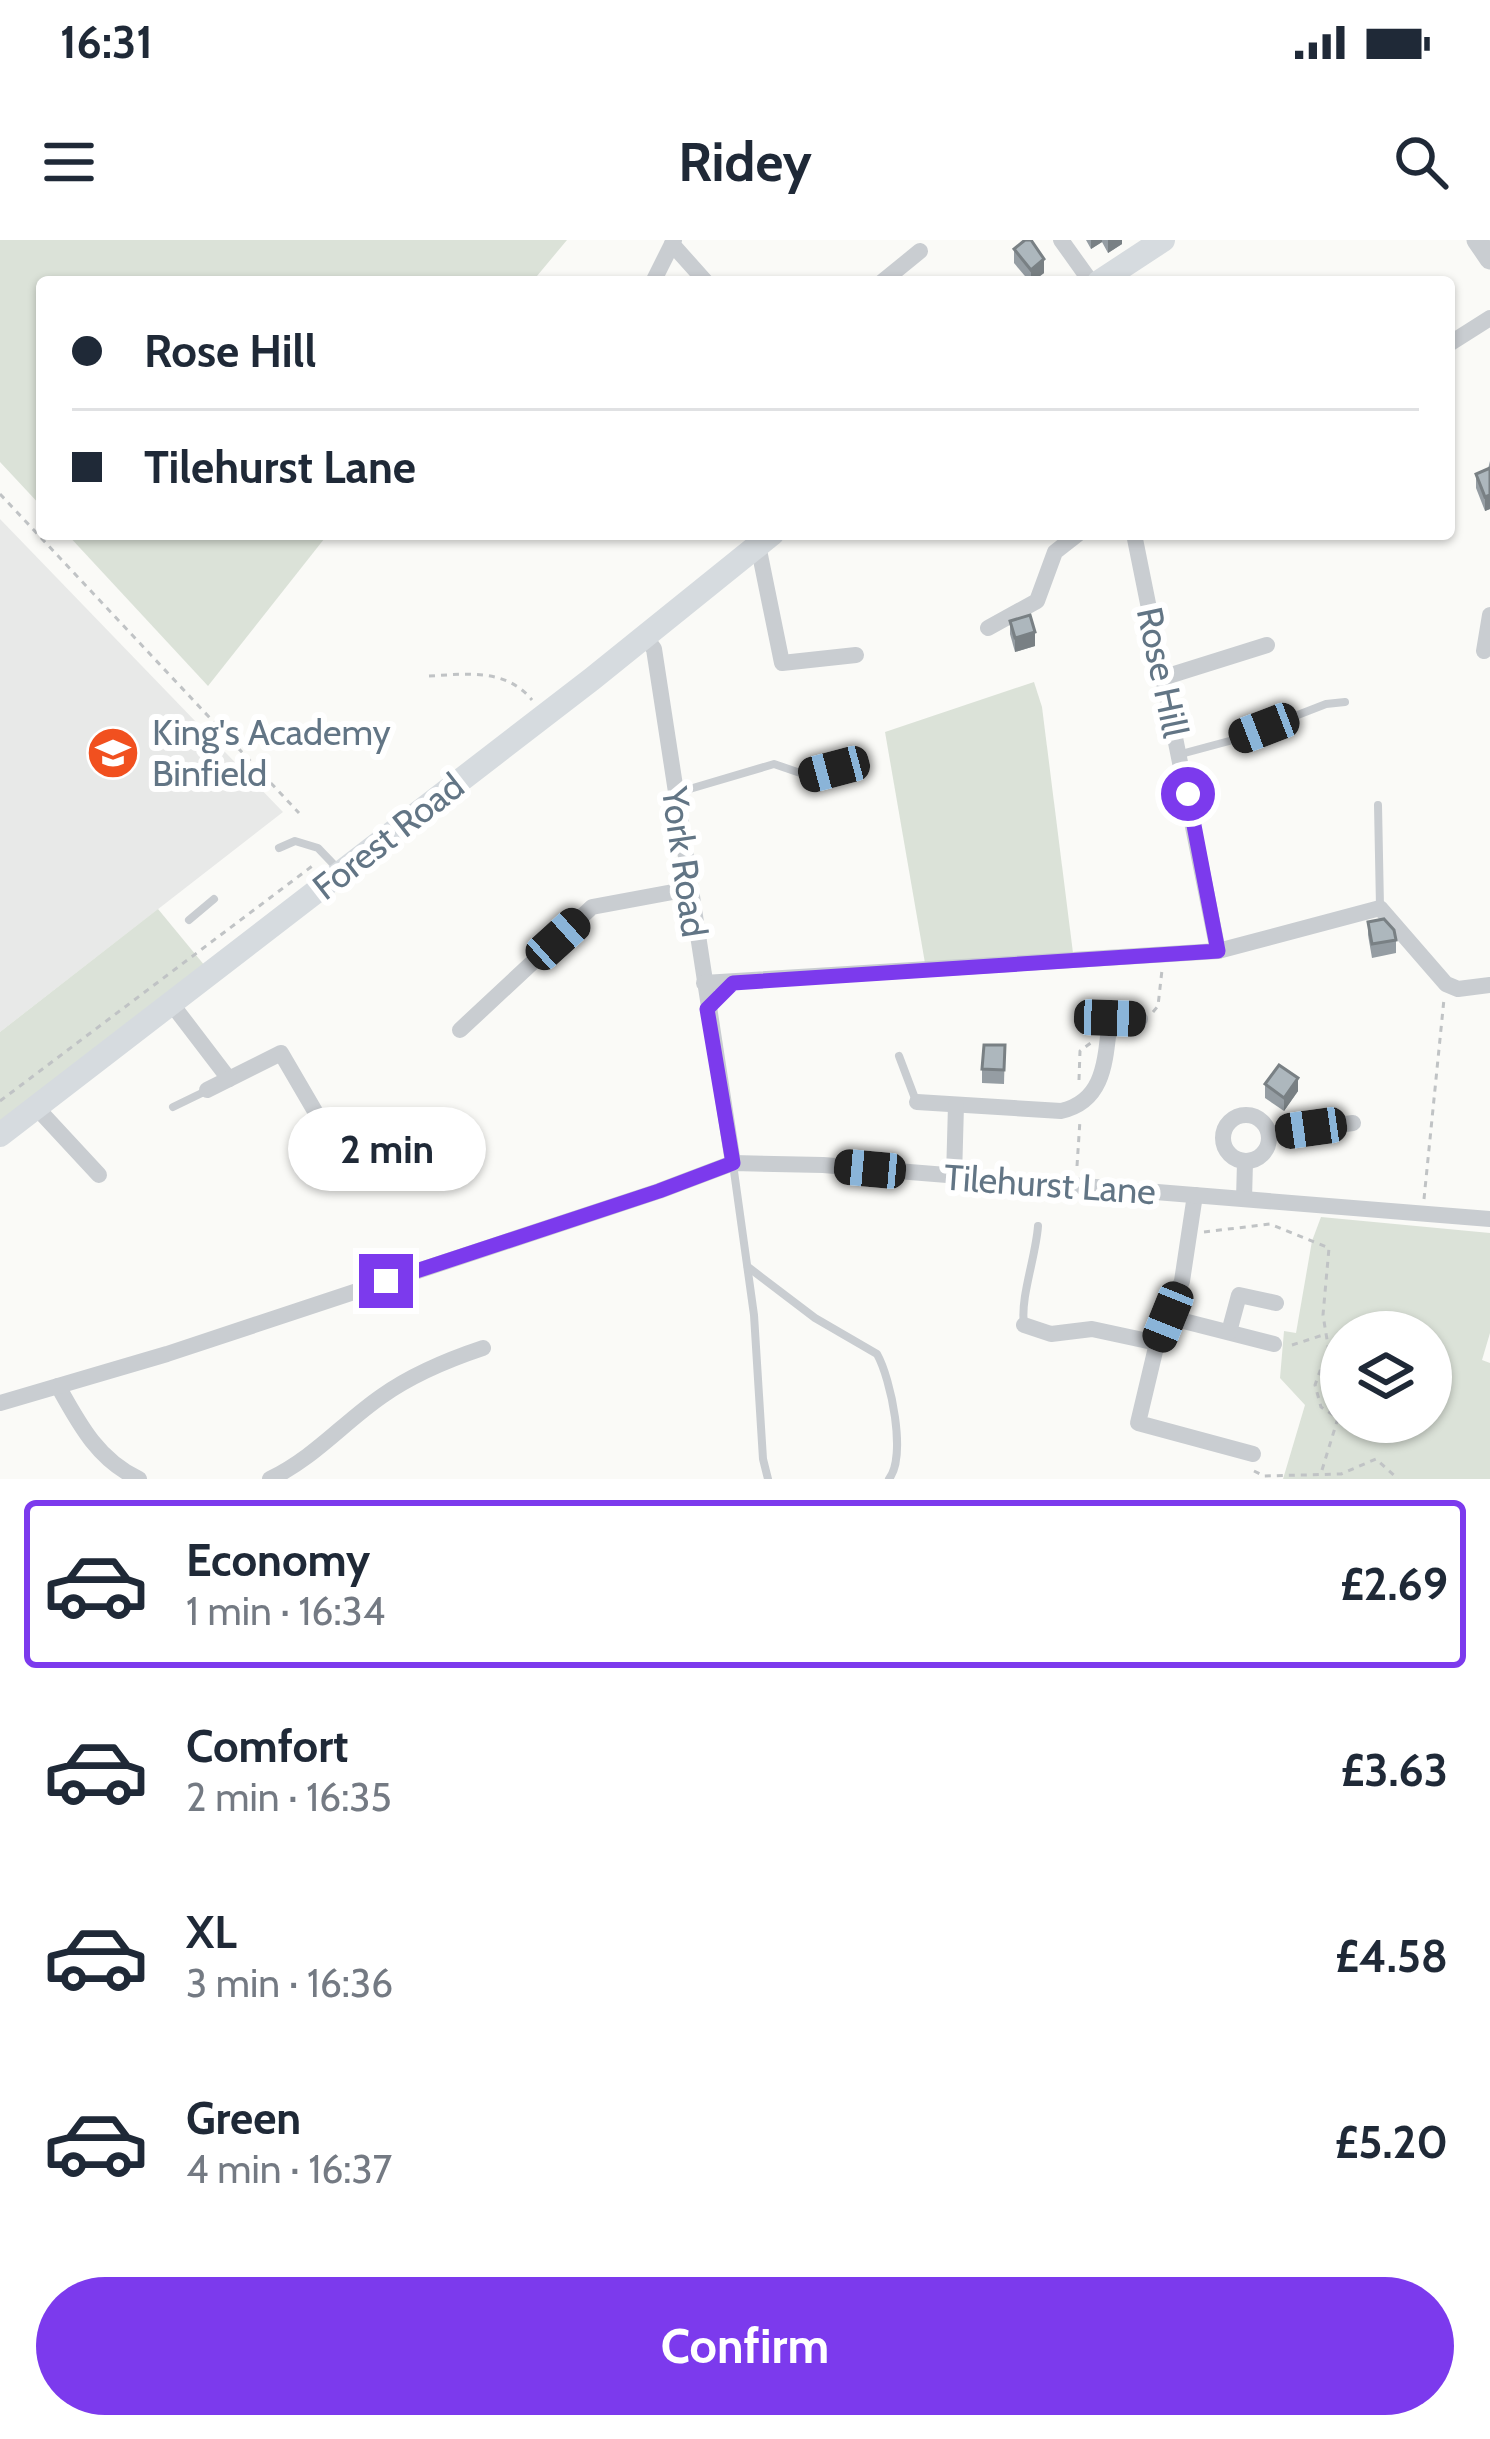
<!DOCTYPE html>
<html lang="en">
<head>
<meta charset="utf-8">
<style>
  :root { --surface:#fff; --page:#f2f2f3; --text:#1f2937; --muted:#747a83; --line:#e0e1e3; --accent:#7c3aed }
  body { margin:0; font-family:Cabin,sans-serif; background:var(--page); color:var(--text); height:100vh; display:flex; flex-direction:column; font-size:45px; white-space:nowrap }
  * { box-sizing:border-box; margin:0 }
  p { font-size:39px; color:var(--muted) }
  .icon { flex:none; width:66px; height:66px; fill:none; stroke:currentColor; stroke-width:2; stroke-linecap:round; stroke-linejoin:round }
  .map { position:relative; height:1239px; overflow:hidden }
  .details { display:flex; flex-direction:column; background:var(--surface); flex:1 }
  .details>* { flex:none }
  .hud { position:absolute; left:36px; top:36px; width:1419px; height:264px; border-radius:12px; box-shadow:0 3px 9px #0004; display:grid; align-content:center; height:264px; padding:0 36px; background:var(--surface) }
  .buttons { position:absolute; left:1320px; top:1071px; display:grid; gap:24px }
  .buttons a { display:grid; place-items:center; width:132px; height:132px; border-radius:50%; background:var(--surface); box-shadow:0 3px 9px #0004; font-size:60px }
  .end { position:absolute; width:54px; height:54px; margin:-27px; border:15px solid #7c3aed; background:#fff; box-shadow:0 0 0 6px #fff }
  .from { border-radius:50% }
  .bubble { position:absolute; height:84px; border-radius:42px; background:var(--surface); box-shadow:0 3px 9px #0004; font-size:39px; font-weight:700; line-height:84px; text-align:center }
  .car { position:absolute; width:36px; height:72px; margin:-36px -18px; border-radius:15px; box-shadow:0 0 9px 3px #0007; background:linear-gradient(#222 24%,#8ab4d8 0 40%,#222 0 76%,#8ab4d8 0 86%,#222 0) }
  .hud b { display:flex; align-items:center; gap:42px; height:114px; font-size:45px }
  .hud b+b { border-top:3px solid var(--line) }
  .hud i { width:30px; height:30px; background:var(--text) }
  ul { padding:21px 0 0; list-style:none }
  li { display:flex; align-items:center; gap:36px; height:168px; margin:0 24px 18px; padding:0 12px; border:6px solid transparent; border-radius:12px }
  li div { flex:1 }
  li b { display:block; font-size:45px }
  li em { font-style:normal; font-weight:700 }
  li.active { border-color:var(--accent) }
  li>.icon { width:108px; height:108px; stroke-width:1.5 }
  .primary-button { display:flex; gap:24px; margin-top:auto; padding:24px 36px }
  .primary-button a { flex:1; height:138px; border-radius:72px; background:var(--accent); color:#fff; font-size:48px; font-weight:700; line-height:138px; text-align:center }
  .status { display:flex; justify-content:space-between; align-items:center; height:84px; padding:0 60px; background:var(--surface); direction:ltr }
  .status svg { height:33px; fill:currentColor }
  header { display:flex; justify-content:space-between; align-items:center; height:156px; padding:0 36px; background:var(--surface); font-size:54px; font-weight:700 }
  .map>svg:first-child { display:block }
  .built { fill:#e8e9e8 }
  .green { fill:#dbe2d8; fill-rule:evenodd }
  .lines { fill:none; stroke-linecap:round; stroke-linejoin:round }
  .path { stroke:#c0c3c5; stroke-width:3; stroke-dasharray:6 6; stroke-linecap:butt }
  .service { stroke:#c9cdd1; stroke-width:8 }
  .minor { stroke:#c9cdd1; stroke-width:16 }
  .tertiary { stroke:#c9cdd1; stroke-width:21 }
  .secondary { stroke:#d6dbdf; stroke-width:24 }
  .wall { fill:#959da3 }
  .shaded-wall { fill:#798084 }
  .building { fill:#adb7bd; stroke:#798084; stroke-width:3 }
  .route { stroke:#7c3aed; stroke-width:15 }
  .labels { text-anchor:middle; stroke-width:12; stroke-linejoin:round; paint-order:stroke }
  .street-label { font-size:36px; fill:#627585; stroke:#fff }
  .poi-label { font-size:36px; fill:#627585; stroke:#fff; text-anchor:start }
</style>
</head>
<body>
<div class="status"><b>16:31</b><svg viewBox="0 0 49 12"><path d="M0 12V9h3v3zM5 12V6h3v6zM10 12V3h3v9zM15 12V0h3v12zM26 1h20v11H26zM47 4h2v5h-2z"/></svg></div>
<header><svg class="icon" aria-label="menu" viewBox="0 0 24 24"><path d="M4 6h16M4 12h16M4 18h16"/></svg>Ridey<svg class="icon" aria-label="search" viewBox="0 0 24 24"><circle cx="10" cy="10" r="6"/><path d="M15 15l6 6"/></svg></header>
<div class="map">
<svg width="1490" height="1239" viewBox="0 0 1490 1239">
  <rect width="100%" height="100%" fill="#fafaf7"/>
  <polygon class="built" points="0,279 283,572 0,792"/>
  <g class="green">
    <polygon points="0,0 567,0 532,42 42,42 42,267 0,222"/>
    <polygon points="67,294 328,294 208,446"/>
    <polygon points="1034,442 1042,467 1073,713 925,723 885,492"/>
    <polygon points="158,669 205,726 0,888 0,792"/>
    <path d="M1321,977l169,16v100l-8,27 8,3v116h-207l22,-74 -25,-27 4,-47 12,2 16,-92zM1431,1092v90h-90v-90z"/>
  </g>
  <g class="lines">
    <g class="path">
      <polyline points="0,254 299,573"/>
      <path d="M429,436c38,-2 77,-8 103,24"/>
      <polyline points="1153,772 1158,766 1162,730"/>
      <polyline points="1079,840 1080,811 1092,802"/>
      <polyline points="0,861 315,624"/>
      <polyline points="1077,926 1080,880"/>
      <polyline points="1424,959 1444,759"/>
      <polyline points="1204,992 1270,984 1329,1008 1323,1075 1331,1124"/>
      <polyline points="1292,1105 1323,1095"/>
      <polyline points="1322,1230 1338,1178 1321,1167 1315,1145 1320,1131 1341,1123"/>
      <polyline points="1254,1231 1264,1236 1341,1234 1376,1219 1398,1239"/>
    </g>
    <g class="service">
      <polyline points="1181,514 1233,500 1326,464 1345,462"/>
      <polyline points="676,553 774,524 809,536 859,522"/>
      <polyline points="1378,565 1380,667"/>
      <polyline points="279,608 295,601 318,608 340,631"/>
      <polyline points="189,680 214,659"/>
      <polyline points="899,816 916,861"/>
      <polyline points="173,867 206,851"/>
      <polyline points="733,924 754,1075 763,1219 768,1239"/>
      <path d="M748,1027l67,51 62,36c14,25 30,102 12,125"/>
      <path d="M1024,1084c-4,-26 12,-68 14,-98"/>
    </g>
    <g class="minor">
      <polyline points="1061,0 1091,42"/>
      <polyline points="672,4 706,42"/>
      <polyline points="653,42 674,0"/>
      <polyline points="882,42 920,11"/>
      <polyline points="1449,104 1490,78"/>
      <polyline points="1134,294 1218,711"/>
      <polyline points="758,305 782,423 856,415"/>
      <polyline points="988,388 1037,361 1055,312 1078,294"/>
      <polyline points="644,395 654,409 733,923"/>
      <polyline points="1484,411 1490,375"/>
      <polyline points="1165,437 1267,405"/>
      <polyline points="704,743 1218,711 1380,668 1446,744 1458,749 1490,745"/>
      <polyline points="171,763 229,839 281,813 316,873"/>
      <polyline points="1085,778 1140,779"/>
      <polyline points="460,790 592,667 689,649"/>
      <polyline points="207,850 229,839"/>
      <path d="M917,862l144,9c45,-10 44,-53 49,-92"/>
      <polyline points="35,866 99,935"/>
      <circle cx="1246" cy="898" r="23"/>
      <polyline points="1269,894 1353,883"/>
      <polyline points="954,937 956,865"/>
      <polyline points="1244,959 1245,922"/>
      <polyline points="1168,1077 1274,1104"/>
      <polyline points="1024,1085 1051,1094 1092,1089 1157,1103 1182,1041 1195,955"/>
      <polyline points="1229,1092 1239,1055 1276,1063"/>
      <polyline points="1157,1103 1138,1183 1253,1214"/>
      <path d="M58,1146c21,38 40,74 81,93"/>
      <polyline points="0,1163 167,1114 659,951 733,923 823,925 1490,979"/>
      <path d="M270,1239c44,-21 73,-56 112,-83 31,-22 65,-36 101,-48"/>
    </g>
    <polyline class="tertiary" points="1477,0 1490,19"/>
    <g class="secondary">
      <polyline points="1099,42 1163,0"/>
      <polyline points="0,895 592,439 772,294"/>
    </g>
  </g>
  <g class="wall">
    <polygon points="1086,0 1122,0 1122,4 1108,13 1102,2 1091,9"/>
    <polygon points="1014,9 1044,33 1033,42 1030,42 1014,23"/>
    <polygon points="1490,221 1490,269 1485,271 1476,248 1476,234 1488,229"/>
    <polygon points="1010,381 1035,406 1015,412 1010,394"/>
    <polygon points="1368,682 1396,700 1396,713 1372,718 1368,695"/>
    <polygon points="1005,805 1004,844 982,843 982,829"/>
    <polygon points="1265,844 1298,851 1284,871 1265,858"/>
  </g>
  <g class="shaded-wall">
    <polygon points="1091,0 1102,0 1102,2 1091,9"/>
    <polygon points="1108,0 1122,0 1122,4 1108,13"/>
    <polygon points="1044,19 1044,33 1031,42 1031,30"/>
    <polygon points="1490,255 1490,269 1485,271 1485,257"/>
    <polygon points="1035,392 1035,406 1015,412 1015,398"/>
    <polygon points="1298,838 1298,851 1284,871 1284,858"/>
  </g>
  <g class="building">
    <polygon points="1025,0 1031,0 1044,19 1031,30 1014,9"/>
    <polygon points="1490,228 1490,255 1485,257 1476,234"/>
    <polygon points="1030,375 1035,392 1015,398 1010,381"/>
    <polygon points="1384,679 1394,690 1396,700 1372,704 1368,682"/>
    <polygon points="984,805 1005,805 1004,830 982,829"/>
    <polygon points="1279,825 1298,838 1284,858 1265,844"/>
  </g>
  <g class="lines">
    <polyline class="route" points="386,1041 659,951 733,923 707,769 733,743 1218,711 1188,554"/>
  </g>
  <defs>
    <g id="school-disc" transform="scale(2.7)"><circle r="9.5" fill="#f1501f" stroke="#fff"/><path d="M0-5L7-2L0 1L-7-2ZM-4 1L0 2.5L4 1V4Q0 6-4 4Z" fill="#fff"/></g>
  </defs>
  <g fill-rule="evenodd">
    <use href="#school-disc" x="113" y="513"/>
  </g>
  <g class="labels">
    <g class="street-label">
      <text transform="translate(1163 432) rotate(78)" y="13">Rose Hill</text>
      <text transform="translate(388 596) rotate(-38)" y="13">Forest Road</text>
      <text transform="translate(685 622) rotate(82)" y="13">York Road</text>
      <text transform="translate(1050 944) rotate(4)" y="13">Tilehurst Lane</text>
    </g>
    <g class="poi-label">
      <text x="152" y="505">King's Academy<tspan x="152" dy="41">Binfield</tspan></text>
    </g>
  </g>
</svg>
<div class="buttons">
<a><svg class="icon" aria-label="layers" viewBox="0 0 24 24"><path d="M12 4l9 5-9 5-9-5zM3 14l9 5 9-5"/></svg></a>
</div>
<i class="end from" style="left:1188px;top:554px"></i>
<i class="end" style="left:386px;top:1041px"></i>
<div class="bubble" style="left:288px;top:867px;width:198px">2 min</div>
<i class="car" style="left:1264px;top:488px;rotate:249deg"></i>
<i class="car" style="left:834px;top:529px;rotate:255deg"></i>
<i class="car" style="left:558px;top:699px;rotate:48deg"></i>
<i class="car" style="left:1110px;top:778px;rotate:92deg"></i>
<i class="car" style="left:1311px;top:888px;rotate:262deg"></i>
<i class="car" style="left:870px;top:929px;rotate:275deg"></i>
<i class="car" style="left:1168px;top:1077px;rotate:202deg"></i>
<div class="hud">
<b><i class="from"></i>Rose Hill</b>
<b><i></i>Tilehurst Lane</b>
</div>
</div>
<section class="details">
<ul>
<li class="active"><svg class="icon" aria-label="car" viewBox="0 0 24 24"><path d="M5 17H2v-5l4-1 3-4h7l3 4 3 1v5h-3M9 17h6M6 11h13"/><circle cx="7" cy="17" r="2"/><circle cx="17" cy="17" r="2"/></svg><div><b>Economy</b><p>1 min · 16:34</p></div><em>£2.69</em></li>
<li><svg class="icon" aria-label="car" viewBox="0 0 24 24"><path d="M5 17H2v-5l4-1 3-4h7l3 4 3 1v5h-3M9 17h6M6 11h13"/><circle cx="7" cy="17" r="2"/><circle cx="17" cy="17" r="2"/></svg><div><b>Comfort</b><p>2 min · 16:35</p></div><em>£3.63</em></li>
<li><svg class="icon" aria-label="car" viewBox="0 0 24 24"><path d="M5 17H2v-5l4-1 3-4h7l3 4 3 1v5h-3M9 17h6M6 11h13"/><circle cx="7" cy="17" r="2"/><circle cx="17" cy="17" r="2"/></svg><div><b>XL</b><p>3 min · 16:36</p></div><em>£4.58</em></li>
<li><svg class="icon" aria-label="car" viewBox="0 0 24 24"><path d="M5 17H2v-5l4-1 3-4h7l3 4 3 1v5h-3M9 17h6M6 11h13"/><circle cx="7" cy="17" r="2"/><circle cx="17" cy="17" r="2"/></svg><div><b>Green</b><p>4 min · 16:37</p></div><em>£5.20</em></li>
</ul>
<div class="primary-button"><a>Confirm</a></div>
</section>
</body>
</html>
